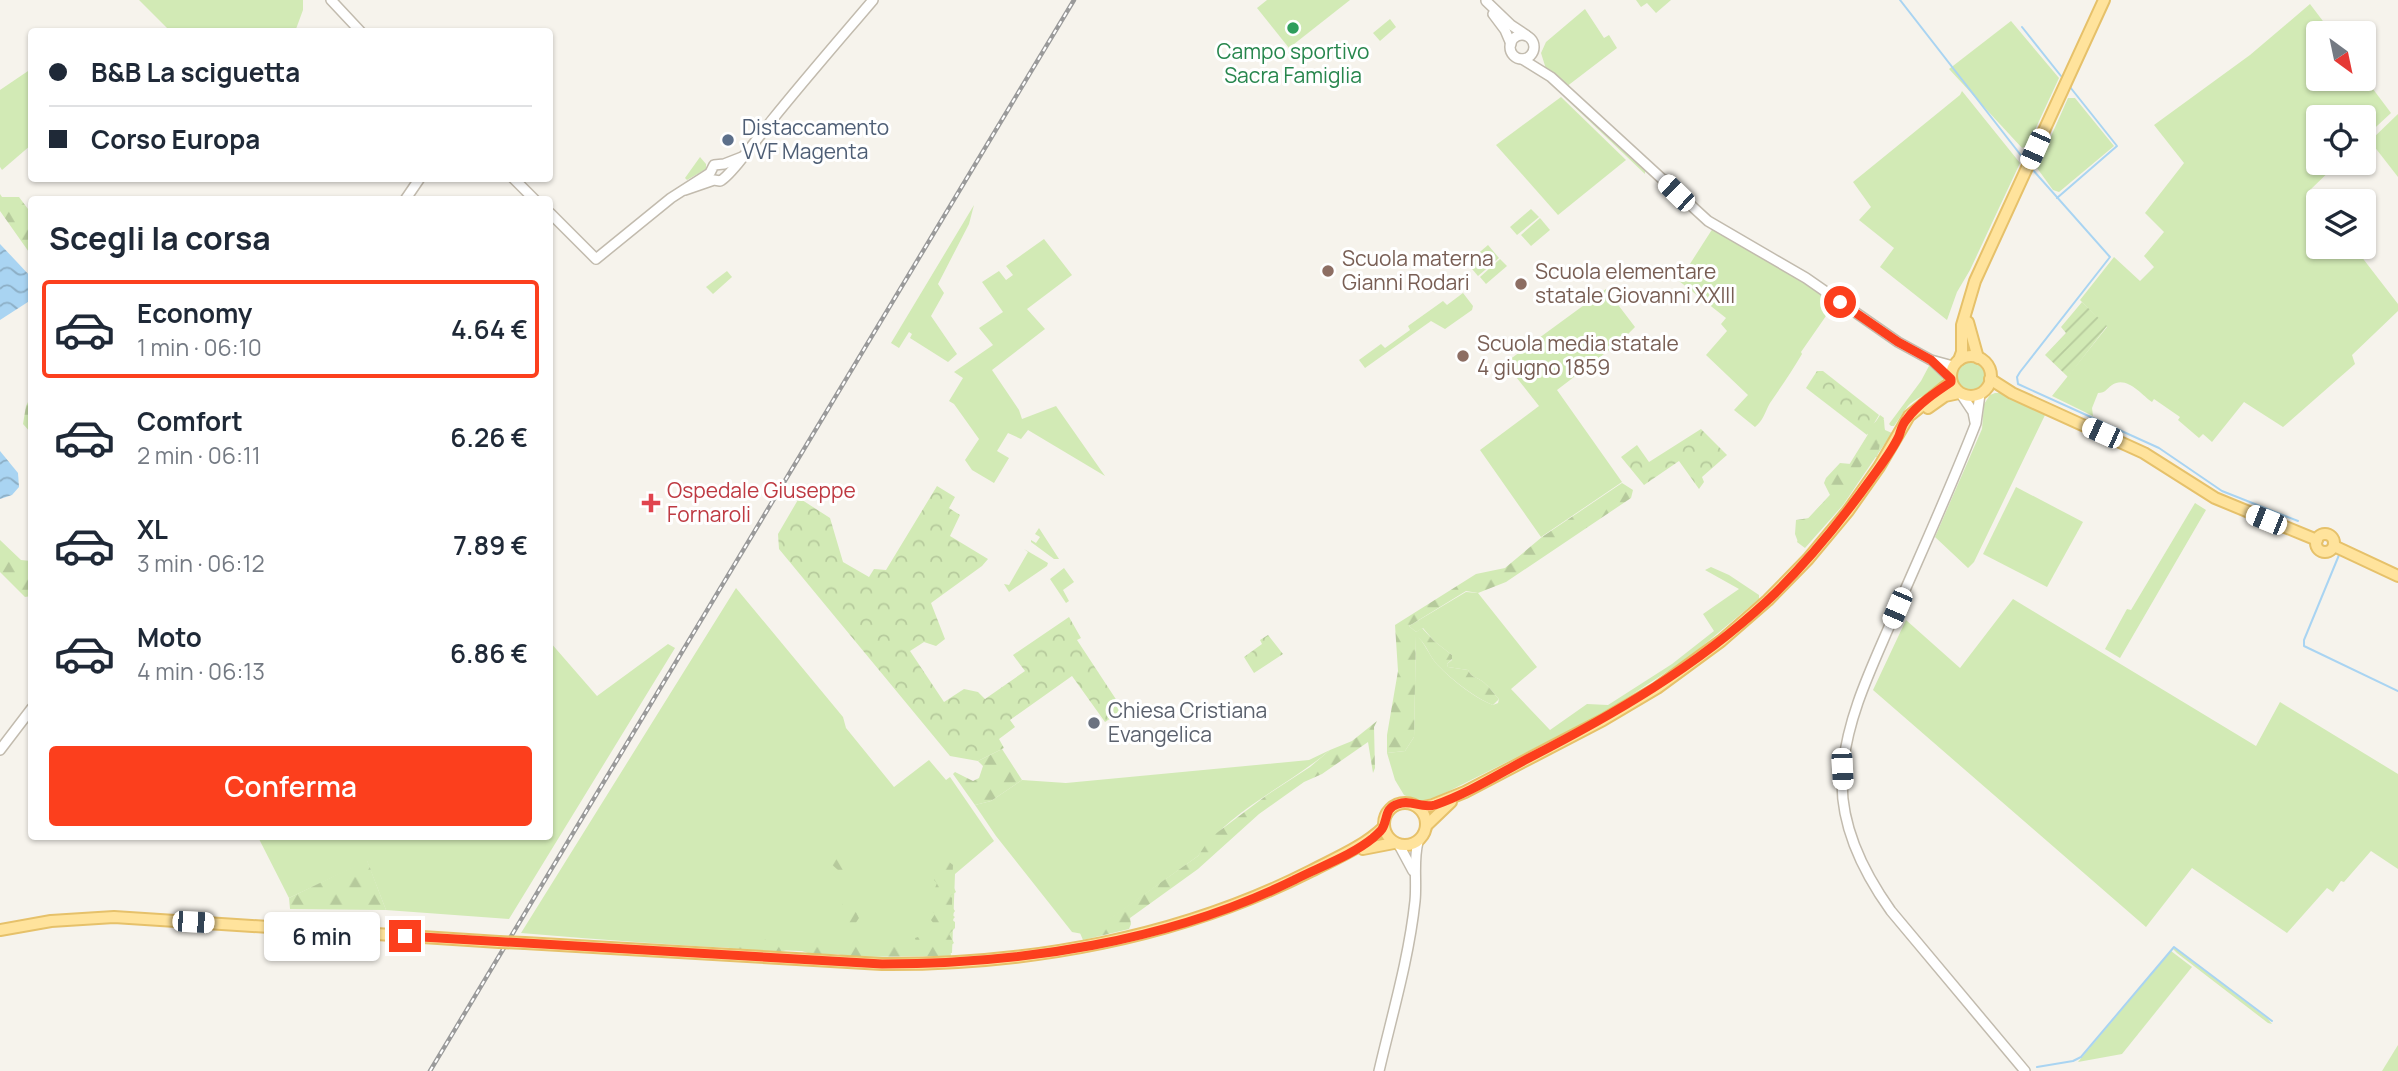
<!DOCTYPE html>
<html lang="it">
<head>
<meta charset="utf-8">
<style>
  :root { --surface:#fff; --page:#f2f2f3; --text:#1f2937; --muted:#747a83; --line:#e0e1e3; --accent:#fc3f1d }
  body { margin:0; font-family:Manrope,sans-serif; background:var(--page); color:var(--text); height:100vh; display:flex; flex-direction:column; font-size:26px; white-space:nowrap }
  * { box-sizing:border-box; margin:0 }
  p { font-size:23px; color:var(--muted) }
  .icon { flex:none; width:38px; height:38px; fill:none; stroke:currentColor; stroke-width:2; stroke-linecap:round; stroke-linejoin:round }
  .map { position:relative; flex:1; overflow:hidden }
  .sheet { position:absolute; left:28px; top:196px; width:525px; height:644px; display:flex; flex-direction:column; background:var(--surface); border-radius:7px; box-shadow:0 2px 5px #0004 }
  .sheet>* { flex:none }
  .guide { position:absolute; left:28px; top:28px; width:525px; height:154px; border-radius:7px; box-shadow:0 2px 5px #0004; display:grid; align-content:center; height:154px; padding:0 21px; background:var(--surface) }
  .needle { width:46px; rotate:147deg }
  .controls { position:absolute; left:2306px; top:21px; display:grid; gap:14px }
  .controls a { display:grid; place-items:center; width:70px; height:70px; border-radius:7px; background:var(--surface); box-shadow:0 2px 5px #0004; font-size:35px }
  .end { position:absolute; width:32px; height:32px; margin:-16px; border:9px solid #fc3f1d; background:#fff; box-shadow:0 0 0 4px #fff }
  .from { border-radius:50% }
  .bubble { position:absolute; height:49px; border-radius:7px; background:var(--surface); box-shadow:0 2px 5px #0004; font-size:23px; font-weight:600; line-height:49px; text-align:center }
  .car { position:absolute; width:21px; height:42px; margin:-21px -10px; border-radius:9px; box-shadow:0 0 5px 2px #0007; background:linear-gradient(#fff 24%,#345 0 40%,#fff 0 76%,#345 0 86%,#fff 0) }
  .guide b { display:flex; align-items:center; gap:24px; height:66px; font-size:26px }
  .guide b+b { border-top:2px solid var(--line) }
  .guide i { width:18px; height:18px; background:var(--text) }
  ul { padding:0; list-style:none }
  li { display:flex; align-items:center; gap:21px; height:98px; margin:0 14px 10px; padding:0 7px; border:4px solid transparent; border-radius:7px }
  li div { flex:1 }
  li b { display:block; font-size:26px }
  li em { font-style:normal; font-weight:600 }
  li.selected { border-color:var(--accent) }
  li>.icon { width:63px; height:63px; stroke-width:1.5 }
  h2 { padding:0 21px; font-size:32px; line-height:84px }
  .action { display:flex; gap:14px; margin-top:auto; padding:14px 21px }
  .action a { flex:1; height:80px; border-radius:7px; background:var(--accent); color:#fff; font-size:28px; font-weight:600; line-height:80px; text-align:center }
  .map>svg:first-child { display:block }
  .grass { fill:#d2eab5 }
  .forest { fill:url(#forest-firs) }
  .park { fill:url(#park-crowns) }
  .garden { fill:url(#garden-furrows) }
  .water { fill:url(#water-waves) }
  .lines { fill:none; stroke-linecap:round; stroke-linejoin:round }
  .stream { stroke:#a9d4f2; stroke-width:2 }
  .tertiary-casing { stroke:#c2bbae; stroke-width:12 }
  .primary-casing { stroke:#e6c16a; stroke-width:14 }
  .tertiary { stroke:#fff; stroke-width:9 }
  .primary { stroke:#ffe39c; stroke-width:10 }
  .rail-casing { stroke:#9a9a9a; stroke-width:4.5 }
  .rail { stroke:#fff; stroke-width:2; stroke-dasharray:5; stroke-linecap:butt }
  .primary-bridge-casing { stroke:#e6c16a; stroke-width:14; stroke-linecap:butt }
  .primary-bridge { stroke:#ffe39c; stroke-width:10 }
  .route { stroke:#fc3f1d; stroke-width:9 }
  .leisure-dot { fill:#2e9e5b; stroke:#fff; stroke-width:2.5 }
  .service-dot { fill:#5c6f8a; stroke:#fff; stroke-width:2.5 }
  .education-dot { fill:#8d6e63; stroke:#fff; stroke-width:2.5 }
  .health-dot { fill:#e0444e; stroke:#fff; stroke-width:2.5 }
  .worship-dot { fill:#6b7280; stroke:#fff; stroke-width:2.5 }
  .labels { text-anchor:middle; stroke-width:6; stroke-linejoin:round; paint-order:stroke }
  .leisure-label { font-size:21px; fill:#27864d; stroke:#fff }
  .service-label { font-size:21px; fill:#4e5e75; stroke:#fff; text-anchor:start }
  .education-label { font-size:21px; fill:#785e54; stroke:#fff; text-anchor:start }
  .health-label { font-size:21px; fill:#be3a42; stroke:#fff; text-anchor:start }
  .worship-label { font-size:21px; fill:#5b616d; stroke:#fff; text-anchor:start }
</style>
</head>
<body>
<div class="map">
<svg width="2398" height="1071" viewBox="0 0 2398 1071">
  <defs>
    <pattern id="forest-firs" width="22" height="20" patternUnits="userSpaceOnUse" patternTransform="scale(1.75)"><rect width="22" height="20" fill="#d2eab5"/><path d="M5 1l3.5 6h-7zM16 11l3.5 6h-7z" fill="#b6ca9c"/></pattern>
    <pattern id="park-crowns" width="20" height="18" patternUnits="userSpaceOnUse" patternTransform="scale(1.75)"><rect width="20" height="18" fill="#d2eab5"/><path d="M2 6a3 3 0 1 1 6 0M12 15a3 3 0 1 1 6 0" fill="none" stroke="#b6ca9c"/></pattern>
    <pattern id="garden-furrows" width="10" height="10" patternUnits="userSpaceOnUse" patternTransform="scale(1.75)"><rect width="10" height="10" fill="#d2eab5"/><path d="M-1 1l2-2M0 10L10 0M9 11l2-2" fill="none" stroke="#b6ca9c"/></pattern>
    <pattern id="water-waves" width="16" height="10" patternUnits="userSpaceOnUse" patternTransform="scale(1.75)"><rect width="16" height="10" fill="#a9d4f2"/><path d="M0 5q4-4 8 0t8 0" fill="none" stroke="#8caec5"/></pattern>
  </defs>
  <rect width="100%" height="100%" fill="#f6f3ec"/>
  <g class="grass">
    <polygon points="139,0 303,0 303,10 296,29 300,31 171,32"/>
    <polygon points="1267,0 1350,0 1289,48 1257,8"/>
    <polygon points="1636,0 1671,0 1656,13 1647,3 1641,7"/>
    <path d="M2310,4l22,29h-13v46h45v-2l27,36 -27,25v-21h-45v46h19l-28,27 9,11v46h35l44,57v7l-46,44 3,9 -72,63 -39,-25 -32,40 -9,-8 -4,4 -21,-18 2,-3 -26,-18 -2,3c-11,-8 -26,-27 -40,-17 -6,4 -6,8 -14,8l-6,15 1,8 -41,-20 55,-69 -27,-27 34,-43 26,24 14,-14 -10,-11 20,-24 -19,-19 39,-50 -30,-38 96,-70z"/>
    <polygon points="1585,9 1604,38 1609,35 1617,48 1566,87 1546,69 1541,53 1546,42"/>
    <polygon points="1390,19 1396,27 1380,41 1373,33"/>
    <polygon points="2011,21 2059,78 2028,145 2022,148 1949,69"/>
    <polygon points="31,69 31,145 2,170 0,167 0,90"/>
    <polygon points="1962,91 2020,163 1970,270 1957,292 1947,320 1880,267 1894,248 1859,220 1871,207 1853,182 1960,95"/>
    <polygon points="1563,96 1645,168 1645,174"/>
    <polygon points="1561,97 1626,160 1558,215 1496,145"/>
    <polygon points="2068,98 2075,98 2114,146 2059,192 2053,190 2037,168"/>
    <polygon points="2398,114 2398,177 2370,141"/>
    <polygon points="700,157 706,164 706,169 687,180 685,178"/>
    <polygon points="974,205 969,224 938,284 944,293 931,316 957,354 948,362 910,338 912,334 909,332 899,348 891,343"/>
    <polygon points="1531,209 1539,217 1517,235 1510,227"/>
    <polygon points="1540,218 1550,230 1531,246 1521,235"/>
    <path d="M1713,228l97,55 25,20 -34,49 1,2c-10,17 -21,33 -32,49 -5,9 -7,18 -15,24l-21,-17 14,-15 -42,-40 21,-24 -6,-7 5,-6 -47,-37z"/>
    <polygon points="1044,239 1072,275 1027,309 1045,329 992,370 1019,410 1022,419 1056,406 1105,476 1028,430 1021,439 1008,433 997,451 1009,458 994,483 972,470 965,460 979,439 954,404 949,401 963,378 954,372 993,345 979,328 1003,312 982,282 999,271 1006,280 1013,275 1006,266"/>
    <polygon points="1488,245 1499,258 1478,276 1467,263"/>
    <polygon points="1500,259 1507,266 1486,284 1480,277"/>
    <polygon points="727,271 732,277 713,294 706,287"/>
    <polygon points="1606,289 1635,327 1621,341 1557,390 1622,482 1541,537 1480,450 1539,406 1505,363"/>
    <polygon points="1463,293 1473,306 1472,310 1445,329 1431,321 1365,368 1359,360 1381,344 1385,348 1410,330 1408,326 1443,301 1447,305"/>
    <circle cx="1970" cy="377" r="15"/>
    <path d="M1929,366h4l11,10c-5,16 -24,18 -36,30 -5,6 -9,13 -14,20h-3l-2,-2 32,-43z"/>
    <polygon points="1995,393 2004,393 2046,413 1974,562 1968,568 1935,537 1982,429 1984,404 1990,395"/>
    <polygon points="1880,415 1884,418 1882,424 1885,430 1892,433 1843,505 1805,548 1797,542 1801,534 1798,529 1831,494"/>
    <polygon points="2016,487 2083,522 2047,587 1983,554"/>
    <polygon points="2195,503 2206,510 2120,658 2105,649 2127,609 2131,610"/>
    <polygon points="1039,528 1059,559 1054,559 1031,542 1031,540 1036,543 1040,537 1035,534"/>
    <polygon points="1024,549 1048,563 1047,566 1009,592 1004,584 1009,585 1028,552"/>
    <path d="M1711,567l18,8 30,20v4l-71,59 -89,58 -166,83 -15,2 -14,-6 -9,-15 -8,-27 18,-2 9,-14 2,-102c9,8 12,18 19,27 13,15 39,36 58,43l5,-2 1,-4c-6,-6 -11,-14 -17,-18 -7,-5 -10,-3 -14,-11l-20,-3 -1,-3 5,-4v-5l-18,-14 -11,-13 -7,4 -7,-6 57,-34 12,1 59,74 -26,22 39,41 37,-26 21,1 64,-41 42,-33 -11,-17 36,-25 -34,-19z"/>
    <polygon points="1064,568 1074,582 1063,590 1069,601 1066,603 1050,579"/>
    <path d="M736,588l107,129 3,11 48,59 35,-27 17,20 4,-3 44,64 -39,33 -3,79c-144,2 -287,-8 -431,-20z"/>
    <polygon points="2013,599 2256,746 2280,702 2398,774 2398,869 2371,851 2344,882 2341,881 2333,892 2327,888 2287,933 2192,868 2146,927 1873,690 1906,620 1960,668"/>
    <polygon points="550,642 597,696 668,644 675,648 509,919 386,910 367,861 289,898 258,837 550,836"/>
    <path d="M1330,750c-42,36 -99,59 -132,106l-110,79 -16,-3 -76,-96 -21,-31 16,-4 31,-21 44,3 243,-23z"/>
    <polygon points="2175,948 2268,1019 2272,1024 2268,1023 2177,953 2173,949"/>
    <polygon points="2171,951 2192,967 2122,1054 2078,1062"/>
  </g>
  <g class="forest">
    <polygon points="0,194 2,197 19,197 31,213 31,255 0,211"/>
    <polygon points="31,396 31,433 23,424 26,406"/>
    <path d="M1881,417l3,3 1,13 5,4 -13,6 3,1 -3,13h-5l-2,-3c-6,5 -8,13 -13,18 -6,7 -12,15 -18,22 -3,5 -1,6 -4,11 -4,7 -12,7 -15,16l-4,2 -1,7 -17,12 -3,-8 1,-14 13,-2 21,-23 -6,-12 2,-5 14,-15 11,1 17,-29 -1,-6z"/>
    <path d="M1622,483l11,7 -2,8 -125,84 -28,11 -12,-2 -57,35 7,6 6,-4 12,13 18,14v4l-5,5 1,3 20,3c4,8 7,6 14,11 6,4 11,12 17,18l-6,6c-18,-7 -45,-28 -58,-43 -7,-9 -9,-19 -19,-26l-2,101 -9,14 -18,2v-18l11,-64 -3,-46 81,-51 29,-6 37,-31z"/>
    <polygon points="0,540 21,560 31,561 31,596 25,597 0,572"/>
    <polygon points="1377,721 1374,727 1375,768 1373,773 1368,742 1322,774 1304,782 1259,814 1198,869 1130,918 1131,924 1129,929 1083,940 1080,933 1088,934 1198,856 1210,838 1267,795 1310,767 1330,750 1352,741"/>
    <polygon points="1002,749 1022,780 991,801 975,805 953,774 955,772 973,781 979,778 983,766 978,761"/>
    <path d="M835,848l13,10 2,6 -3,9 3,8 -4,11 9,3 -7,6 -2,8 10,3 3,6 -6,9 4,4 -5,6 1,5 15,4 4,-3 7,6 4,-4 -2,-5c16,6 21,1 35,2l-1,-4 6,-2 5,1 4,7 2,-2 2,-18 -3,-4 4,-6 -4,-4 5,-5 -2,-4 2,-5 -1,-8 2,-5 -3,-3 4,-7 -2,-6 7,-10 10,8 -1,19 4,8 -6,4 2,2v9l3,4 -3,4 3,2 -3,3 3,2v6l-6,6 5,9 -4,3 1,10 -104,1 -9,-3h-27l-18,-6 -20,6 -42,-3 -4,-7 3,-6 30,4 9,-4 19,8 8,-2 6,4 16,-8h8l2,6 6,2 14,-9v-13l-8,-6 3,-19 -2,-6 -9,-7v-7l6,-11 -8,-7 -2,-10z"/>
    <polygon points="367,860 386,910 290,909 289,898"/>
  </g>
  <g class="park">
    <polygon points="1817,371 1823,371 1879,415 1867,435 1806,388"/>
    <polygon points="1701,429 1727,455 1702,477 1704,482 1699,489 1679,461 1644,485 1621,457 1637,445 1649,462"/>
    <polygon points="937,486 955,497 949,508 960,515 950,536 988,559 982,566 931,603 945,639 936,646 924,642 910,651 944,702 964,689 978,692 985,699 1025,671 1013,655 1069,617 1081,638 1077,640 1123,710 1105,722 1072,676 1010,720 1015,727 999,739 1004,748 978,761 950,756 779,549 778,534 799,498 830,518 843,562 869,577 874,569 886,570"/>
    <polygon points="1268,635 1283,654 1254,673 1244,657 1262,644 1260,640"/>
    <polygon points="2398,1045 2398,1071 2382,1071"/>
  </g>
  <polygon class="garden" points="2082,302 2107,326 2068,377 2045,355 2066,333 2061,327"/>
  <g class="water">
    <polygon points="0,244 32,278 31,300 0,320"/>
    <polygon points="0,451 18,473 19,487 12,495 0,499"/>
  </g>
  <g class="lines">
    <g class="stream">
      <polyline points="1900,0 2023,158"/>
      <polyline points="2022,27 2061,76"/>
      <polyline points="2032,169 2110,257 2020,372 2017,377 2018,384 2159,448 2222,491 2298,521"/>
      <polyline points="2057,198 2117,146 2070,87"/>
      <polyline points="2339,555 2304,640 2304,646 2398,691"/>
      <polyline points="2037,1067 2073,1061 2081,1057 2174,947 2272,1021"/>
    </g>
    <g class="tertiary-casing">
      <g id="tertiary">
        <polyline points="331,0 361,32"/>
        <polyline points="1486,1 1511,25 1526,35"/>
        <polyline points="1493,14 1505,30 1511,44"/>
        <circle cx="1522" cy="47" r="12"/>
        <polyline points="1522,59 1551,77 1708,221 1806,278 1898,342 1931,360 1953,366"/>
        <polyline points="513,178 535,200"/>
        <path d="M685,190l29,-10 6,1c10,-4 42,-49 52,-61 33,-41 67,-80 101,-120"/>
        <polyline points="405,200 420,178"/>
        <polyline points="550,213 596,259 671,198 710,173 714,165 724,164 742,157"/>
        <polyline points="1935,363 1951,378"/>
        <polyline points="1961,394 1973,412 1975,422"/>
        <path d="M1980,394l-4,29c-26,67 -56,132 -84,197 -20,47 -44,95 -49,147 -6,52 18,102 48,144l134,160"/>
        <polyline points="0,750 32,708"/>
        <polyline points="1399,845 1413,871"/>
        <path d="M1379,1071c13,-56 30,-113 36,-170 2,-20 -2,-40 3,-59"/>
      </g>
    </g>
    <g class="primary-casing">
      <g id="primary">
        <polyline points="1968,322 1978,358"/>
        <circle cx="1971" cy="376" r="20"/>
        <polyline points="1959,360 1962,352 1962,325 1975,281 2104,0"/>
        <polyline points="1990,379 2012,393 2144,453 2215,498 2317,540"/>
        <polyline points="1928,408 1945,396 1959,393"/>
        <circle cx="2325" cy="543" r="9"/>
        <polyline points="2334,546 2398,576"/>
        <circle cx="1405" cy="824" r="21"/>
        <polyline points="1419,808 1433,805 1465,792 1603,720 1657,688 1721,641 1768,600 1808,559 1848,511 1879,467 1909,416 1951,382"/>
        <polyline points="1427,825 1451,802"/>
        <polyline points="1363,849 1394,843"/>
        <polyline points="0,930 51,921 114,917 499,942"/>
        <path d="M525,943l357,21c147,1 297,-26 429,-93 25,-13 52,-24 73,-44"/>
      </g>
    </g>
    <use href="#tertiary" class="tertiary"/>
    <use href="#primary" class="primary"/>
    <g class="rail-casing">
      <polyline id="rail" points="430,1071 1074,0"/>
    </g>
    <use href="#rail" class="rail"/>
    <g class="primary-bridge-casing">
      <polyline id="primary-bridge" points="499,942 525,943"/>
    </g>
    <use href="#primary-bridge" class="primary-bridge"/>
  </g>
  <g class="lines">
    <path class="route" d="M405,936l477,28c139,0 286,-22 412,-84 25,-13 57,-24 79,-42 3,-3 7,-6 9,-9 6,-9 2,-21 16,-25 13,-5 23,5 37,1 32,-11 62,-30 92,-46 86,-44 169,-92 240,-158 39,-37 73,-79 104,-122 10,-14 21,-28 28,-43 2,-6 3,-12 8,-17 11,-15 29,-27 44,-37v-3l-20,-19 -33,-18 -58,-40"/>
  </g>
  <circle class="leisure-dot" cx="1293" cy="28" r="7"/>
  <circle class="service-dot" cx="728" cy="140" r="7"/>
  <g class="education-dot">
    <circle cx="1328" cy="271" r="7"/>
    <circle cx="1521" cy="284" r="7"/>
    <circle cx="1463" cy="356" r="7"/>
  </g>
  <path class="health-dot" d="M647.5 492.5h7v7h7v7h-7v7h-7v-7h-7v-7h7z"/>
  <circle class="worship-dot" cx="1094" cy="723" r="7"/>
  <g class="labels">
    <g class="leisure-label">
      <text x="1293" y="59">Campo sportivo<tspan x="1293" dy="24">Sacra Famiglia</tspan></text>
    </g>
    <g class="service-label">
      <text x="742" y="135">Distaccamento<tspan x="742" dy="24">VVF Magenta</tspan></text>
    </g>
    <g class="education-label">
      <text x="1342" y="266">Scuola materna<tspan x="1342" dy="24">Gianni Rodari</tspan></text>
      <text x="1535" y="279">Scuola elementare<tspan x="1535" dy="24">statale Giovanni XXIII</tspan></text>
      <text x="1477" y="351">Scuola media statale<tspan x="1477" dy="24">4 giugno 1859</tspan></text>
    </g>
    <g class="health-label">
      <text x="667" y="498">Ospedale Giuseppe<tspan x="667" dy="24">Fornaroli</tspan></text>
    </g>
    <g class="worship-label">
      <text x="1108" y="718">Chiesa Cristiana<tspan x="1108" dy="24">Evangelica</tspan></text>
    </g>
  </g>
</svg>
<div class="controls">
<a><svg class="needle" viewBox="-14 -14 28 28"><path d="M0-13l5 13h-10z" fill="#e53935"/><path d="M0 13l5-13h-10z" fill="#747a83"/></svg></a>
<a><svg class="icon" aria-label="locate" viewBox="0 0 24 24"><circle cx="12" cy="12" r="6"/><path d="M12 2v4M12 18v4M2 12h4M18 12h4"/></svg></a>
<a><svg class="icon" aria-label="layers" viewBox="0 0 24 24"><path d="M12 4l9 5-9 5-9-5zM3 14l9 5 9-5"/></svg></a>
</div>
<i class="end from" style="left:1840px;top:302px"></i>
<i class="end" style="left:405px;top:936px"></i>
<div class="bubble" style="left:264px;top:912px;width:116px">6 min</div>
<i class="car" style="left:2035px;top:149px;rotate:204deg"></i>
<i class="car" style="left:1676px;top:193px;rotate:314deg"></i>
<i class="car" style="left:2102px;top:433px;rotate:294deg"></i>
<i class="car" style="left:2266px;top:520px;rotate:292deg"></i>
<i class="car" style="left:1897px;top:608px;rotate:203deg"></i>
<i class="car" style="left:1842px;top:769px;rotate:177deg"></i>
<i class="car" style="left:193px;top:922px;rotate:93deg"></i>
<div class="guide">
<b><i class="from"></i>B&amp;B La sciguetta</b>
<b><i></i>Corso Europa</b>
</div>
<section class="sheet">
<h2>Scegli la corsa</h2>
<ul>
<li class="selected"><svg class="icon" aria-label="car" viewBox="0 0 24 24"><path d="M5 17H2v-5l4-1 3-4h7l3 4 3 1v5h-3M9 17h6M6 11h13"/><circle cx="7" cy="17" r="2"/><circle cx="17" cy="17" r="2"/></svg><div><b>Economy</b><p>1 min · 06:10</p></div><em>4.64 €</em></li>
<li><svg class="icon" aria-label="car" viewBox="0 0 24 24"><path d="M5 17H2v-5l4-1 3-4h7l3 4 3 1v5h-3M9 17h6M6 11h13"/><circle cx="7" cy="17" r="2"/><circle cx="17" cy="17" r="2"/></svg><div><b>Comfort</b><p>2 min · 06:11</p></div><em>6.26 €</em></li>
<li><svg class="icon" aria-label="car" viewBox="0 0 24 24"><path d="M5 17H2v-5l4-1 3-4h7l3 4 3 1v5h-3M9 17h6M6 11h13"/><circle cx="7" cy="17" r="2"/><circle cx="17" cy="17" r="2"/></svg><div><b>XL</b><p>3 min · 06:12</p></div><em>7.89 €</em></li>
<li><svg class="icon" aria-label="car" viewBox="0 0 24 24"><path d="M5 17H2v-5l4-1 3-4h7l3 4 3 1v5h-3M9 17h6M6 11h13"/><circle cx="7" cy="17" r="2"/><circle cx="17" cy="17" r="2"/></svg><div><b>Moto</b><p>4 min · 06:13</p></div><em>6.86 €</em></li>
</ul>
<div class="action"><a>Conferma</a></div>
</section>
</div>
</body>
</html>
